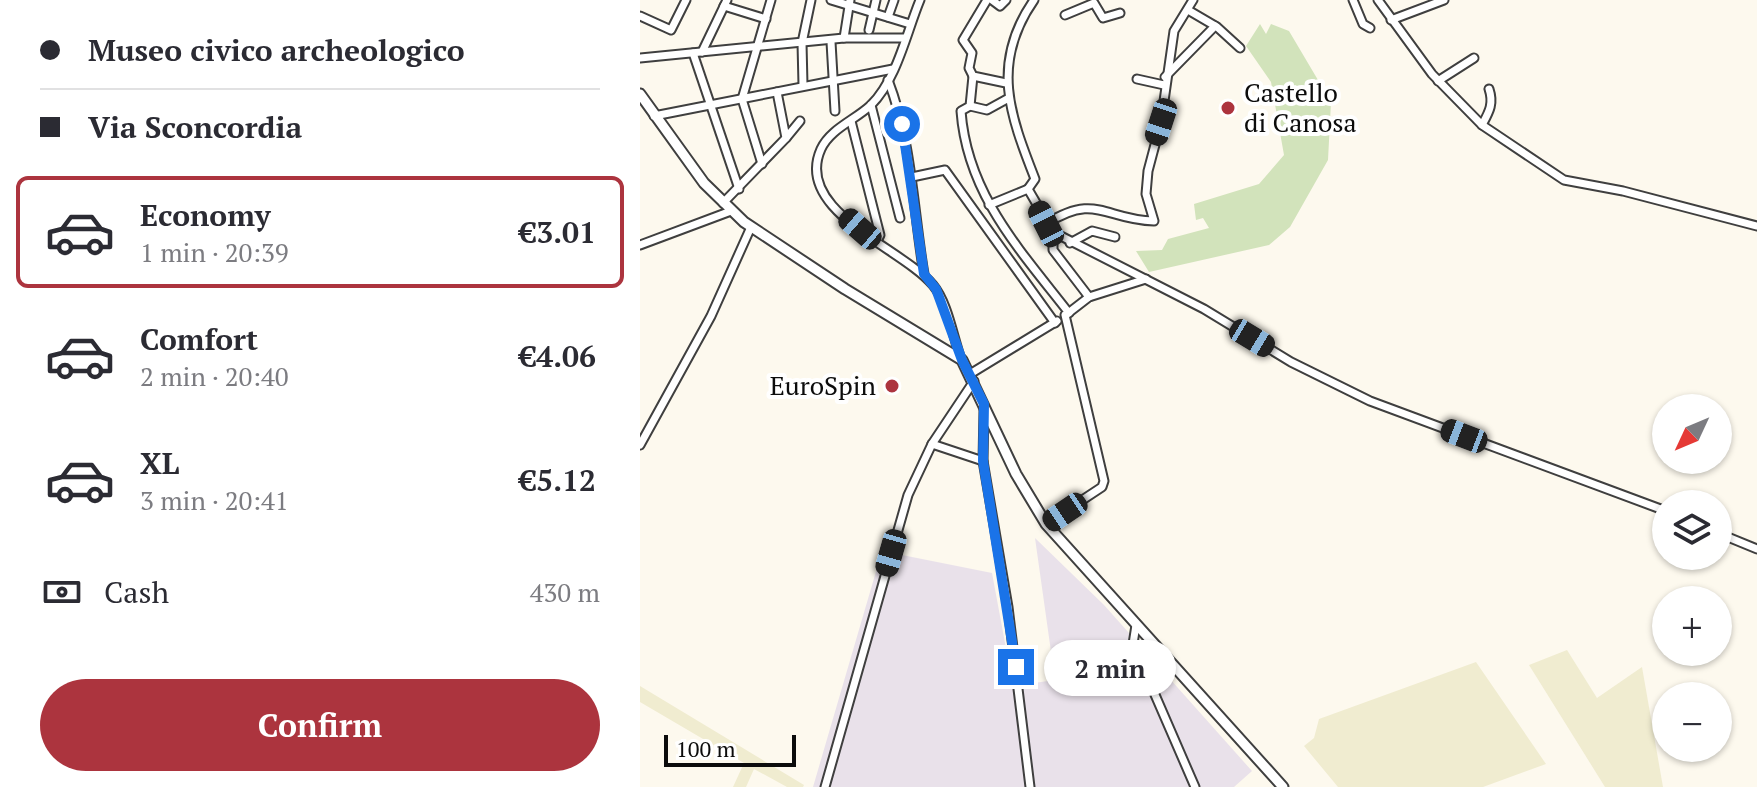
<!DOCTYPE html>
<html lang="en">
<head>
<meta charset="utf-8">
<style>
  :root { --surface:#fff; --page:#f7f7f7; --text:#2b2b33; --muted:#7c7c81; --line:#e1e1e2; --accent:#ac343e }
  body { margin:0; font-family:"PT Serif",serif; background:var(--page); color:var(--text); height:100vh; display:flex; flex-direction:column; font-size:30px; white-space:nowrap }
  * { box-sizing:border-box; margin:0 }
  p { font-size:26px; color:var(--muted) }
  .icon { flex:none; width:44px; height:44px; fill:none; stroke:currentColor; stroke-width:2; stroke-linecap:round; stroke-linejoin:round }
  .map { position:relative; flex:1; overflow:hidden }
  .side { display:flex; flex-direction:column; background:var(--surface); width:640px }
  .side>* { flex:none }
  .hud { display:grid; align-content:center; height:176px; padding:0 40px; background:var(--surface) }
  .needle { width:52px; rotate:226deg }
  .tools { position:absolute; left:1012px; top:394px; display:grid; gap:16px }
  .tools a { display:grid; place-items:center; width:80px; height:80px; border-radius:50%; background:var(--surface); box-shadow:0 2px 6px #0004; font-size:40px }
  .scale { position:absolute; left:24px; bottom:20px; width:132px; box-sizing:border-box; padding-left:8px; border:4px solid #0c0c0c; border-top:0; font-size:22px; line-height:28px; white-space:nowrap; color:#0c0c0c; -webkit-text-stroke:6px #fff; paint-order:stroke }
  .end { position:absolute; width:36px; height:36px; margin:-18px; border:10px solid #1a73e8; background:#fff; box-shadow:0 0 0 4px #fff }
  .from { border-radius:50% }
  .bubble { position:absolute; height:56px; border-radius:28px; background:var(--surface); box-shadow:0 2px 6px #0004; font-size:26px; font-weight:700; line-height:56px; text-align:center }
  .car { position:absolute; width:24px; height:48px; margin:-24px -12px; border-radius:10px; box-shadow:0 0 6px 2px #0007; background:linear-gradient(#222 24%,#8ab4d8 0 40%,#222 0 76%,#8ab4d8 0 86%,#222 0) }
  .hud b { display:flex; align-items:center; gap:28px; height:76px; font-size:30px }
  .hud b+b { border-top:2px solid var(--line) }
  .hud i { width:20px; height:20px; background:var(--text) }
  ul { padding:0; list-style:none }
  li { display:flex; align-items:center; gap:24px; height:112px; margin:0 16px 12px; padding:0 24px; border:4px solid transparent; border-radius:12px }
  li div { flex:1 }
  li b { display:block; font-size:30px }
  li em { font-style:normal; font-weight:700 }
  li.current { border-color:var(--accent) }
  li>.icon { width:72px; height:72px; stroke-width:1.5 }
  .pay { display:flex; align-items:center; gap:20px; height:88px; padding:0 40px; font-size:30px }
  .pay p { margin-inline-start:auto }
  .primary-button { display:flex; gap:16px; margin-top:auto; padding:16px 40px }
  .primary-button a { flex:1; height:92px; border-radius:48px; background:var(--accent); color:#fff; font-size:32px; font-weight:700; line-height:92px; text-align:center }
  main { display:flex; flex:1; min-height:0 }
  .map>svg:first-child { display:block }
  .industrial { fill:#e9e1ea }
  .farmland { fill:#f0ecd0 }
  .green { fill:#d2e3bb }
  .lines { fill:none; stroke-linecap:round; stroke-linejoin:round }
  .minor-casing { stroke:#3f3f3f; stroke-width:11 }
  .tertiary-casing { stroke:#3f3f3f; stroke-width:13 }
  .minor { stroke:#fff; stroke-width:7 }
  .tertiary { stroke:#fff; stroke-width:9 }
  .route { stroke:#1a73e8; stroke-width:10 }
  .poi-dot { fill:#ac343e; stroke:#fff; stroke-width:3 }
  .labels { text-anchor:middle; stroke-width:8; stroke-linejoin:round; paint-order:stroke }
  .poi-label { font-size:26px; fill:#0c0c0c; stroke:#fff; text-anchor:start }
</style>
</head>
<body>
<main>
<section class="side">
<div class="hud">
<b><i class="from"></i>Museo civico archeologico</b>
<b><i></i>Via Sconcordia</b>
</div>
<ul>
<li class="current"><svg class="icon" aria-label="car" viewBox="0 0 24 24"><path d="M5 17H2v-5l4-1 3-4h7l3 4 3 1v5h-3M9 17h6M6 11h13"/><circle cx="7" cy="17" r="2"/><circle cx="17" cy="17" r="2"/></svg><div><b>Economy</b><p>1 min · 20:39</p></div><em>€3.01</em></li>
<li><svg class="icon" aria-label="car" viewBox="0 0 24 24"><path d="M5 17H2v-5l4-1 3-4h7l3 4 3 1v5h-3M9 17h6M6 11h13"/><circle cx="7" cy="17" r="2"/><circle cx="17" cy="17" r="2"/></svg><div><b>Comfort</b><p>2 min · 20:40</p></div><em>€4.06</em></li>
<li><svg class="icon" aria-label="car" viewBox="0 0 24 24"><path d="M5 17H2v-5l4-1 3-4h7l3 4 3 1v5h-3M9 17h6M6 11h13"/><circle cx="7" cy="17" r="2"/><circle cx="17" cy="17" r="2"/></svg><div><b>XL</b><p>3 min · 20:41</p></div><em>€5.12</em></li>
</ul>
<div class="pay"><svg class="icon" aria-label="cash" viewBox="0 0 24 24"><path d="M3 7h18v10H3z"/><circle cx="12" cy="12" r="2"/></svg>Cash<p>430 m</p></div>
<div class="primary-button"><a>Confirm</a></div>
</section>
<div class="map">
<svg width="1117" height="787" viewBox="0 0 1117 787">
  <rect width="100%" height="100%" fill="#fdf9ee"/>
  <polygon class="industrial" points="395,538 464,605 612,771 594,787 173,787 242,551 352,573 373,686 415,680"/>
  <g class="farmland">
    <polygon points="927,650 957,698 1002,667 1023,787 965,787 889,665"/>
    <polygon points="836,662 906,764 843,787 698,787 664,746 674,738 679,719"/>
    <polygon points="0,686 164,785 163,787 147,787 114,769 106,787 93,787 104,763 0,702"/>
  </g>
  <polygon class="green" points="620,24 626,34 631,24 649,31 691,102 688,160 650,227 629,245 509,272 496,251 522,250 528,239 569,228 563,218 556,220 554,204 619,184 644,155 631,82 606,46"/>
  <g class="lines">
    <g class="minor-casing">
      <g id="minor">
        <polyline points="191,0 270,24"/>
        <path d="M280,0c-14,34 -23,79 -49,105 -16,15 -41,24 -50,44 -28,62 81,99 112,136 15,18 20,52 28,74"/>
        <polyline points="347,0 323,40 332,53 329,68 333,76 366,83"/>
        <polyline points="352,0 360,6 366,0"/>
        <path d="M394,0c-44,63 -24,115 1,179l-7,10 25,43 151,77 87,53 79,39 296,110"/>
        <polyline points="713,0 723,24 730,28"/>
        <polyline points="738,0 792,74 842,125 924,180 983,191 1117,226"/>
        <polyline points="84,6 126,19"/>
        <polyline points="548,10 577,27 600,48"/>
        <polyline points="425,15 454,3 463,18 480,13"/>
        <polyline points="0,16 31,30 46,0"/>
        <polyline points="248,17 254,0"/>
        <polyline points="751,20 804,0"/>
        <polyline points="229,30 236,0"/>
        <polyline points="204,38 210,0"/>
        <polyline points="191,42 195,111"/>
        <polyline points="62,52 87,0"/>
        <polyline points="53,53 99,189"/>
        <polyline points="0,58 204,38 265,38"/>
        <path d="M333,76l-3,30 -9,5c6,83 59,139 108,202"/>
        <polyline points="525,77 575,26"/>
        <polyline points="497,79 524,85"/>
        <path d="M248,80c24,62 25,128 36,194"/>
        <polyline points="798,81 834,58"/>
        <polyline points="163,85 162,43 171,0"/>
        <polyline points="231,105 260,218"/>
        <polyline points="330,106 347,110 367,99"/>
        <polyline points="14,116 253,69"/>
        <polyline points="211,121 240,235 237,241"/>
        <path d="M842,125c7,-13 12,-21 7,-36"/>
        <polyline points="146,138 160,121"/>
        <polyline points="122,164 102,99 131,0"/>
        <polyline points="272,177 305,170 415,323"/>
        <polyline points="83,203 146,138 137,92"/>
        <polyline points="349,205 388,189"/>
        <path d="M406,224c50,-32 59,-4 108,-3l-8,-27 2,-23 13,-49 13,-91 19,-31"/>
        <polyline points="413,232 413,250 449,297"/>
        <polyline points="430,243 452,231 475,237"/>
        <polyline points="0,245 91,211"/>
        <polyline points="427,314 449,297 506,279"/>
        <polyline points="330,374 417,321"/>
        <polyline points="344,410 343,461 368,607 390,787"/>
        <polyline points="292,444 343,461"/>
        <polyline points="0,445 71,316 111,227"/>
        <polyline points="406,524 462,487 464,481 425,315"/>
        <polyline points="1078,533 1117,549"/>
        <polyline points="496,625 493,644 555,787"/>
        <polyline points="185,787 268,495 292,444 334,381"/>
      </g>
    </g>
    <g class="tertiary-casing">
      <polyline id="tertiary" points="0,94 64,183 104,222 205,289 322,360 376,474 406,524 643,787"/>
    </g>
    <use href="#minor" class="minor"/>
    <use href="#tertiary" class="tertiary"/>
  </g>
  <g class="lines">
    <polyline class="route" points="262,124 284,274 296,289 322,360 344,404 343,461 376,667"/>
  </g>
  <g class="poi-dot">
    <circle cx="588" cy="108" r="8"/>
    <circle cx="252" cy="386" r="8"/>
  </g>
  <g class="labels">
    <g class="poi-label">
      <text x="604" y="102">Castello<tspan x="604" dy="30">di Canosa</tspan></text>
      <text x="236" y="395" text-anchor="end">EuroSpin</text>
    </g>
  </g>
</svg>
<div class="tools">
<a><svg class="needle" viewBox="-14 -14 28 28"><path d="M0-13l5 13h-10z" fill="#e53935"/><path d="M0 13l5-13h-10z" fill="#7c7c81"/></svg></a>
<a><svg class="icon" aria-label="layers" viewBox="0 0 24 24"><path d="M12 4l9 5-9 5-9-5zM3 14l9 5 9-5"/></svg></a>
<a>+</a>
<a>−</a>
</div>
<div class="scale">100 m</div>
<i class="end from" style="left:262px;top:124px"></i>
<i class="end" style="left:376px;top:667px"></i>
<div class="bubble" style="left:404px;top:640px;width:132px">2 min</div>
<i class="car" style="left:521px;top:122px;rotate:198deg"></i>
<i class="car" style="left:406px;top:224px;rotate:333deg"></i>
<i class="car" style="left:220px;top:229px;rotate:311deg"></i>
<i class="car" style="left:612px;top:338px;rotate:121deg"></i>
<i class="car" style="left:824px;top:436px;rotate:291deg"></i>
<i class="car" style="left:425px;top:512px;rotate:236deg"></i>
<i class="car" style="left:251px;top:553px;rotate:196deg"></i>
</div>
</main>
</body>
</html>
